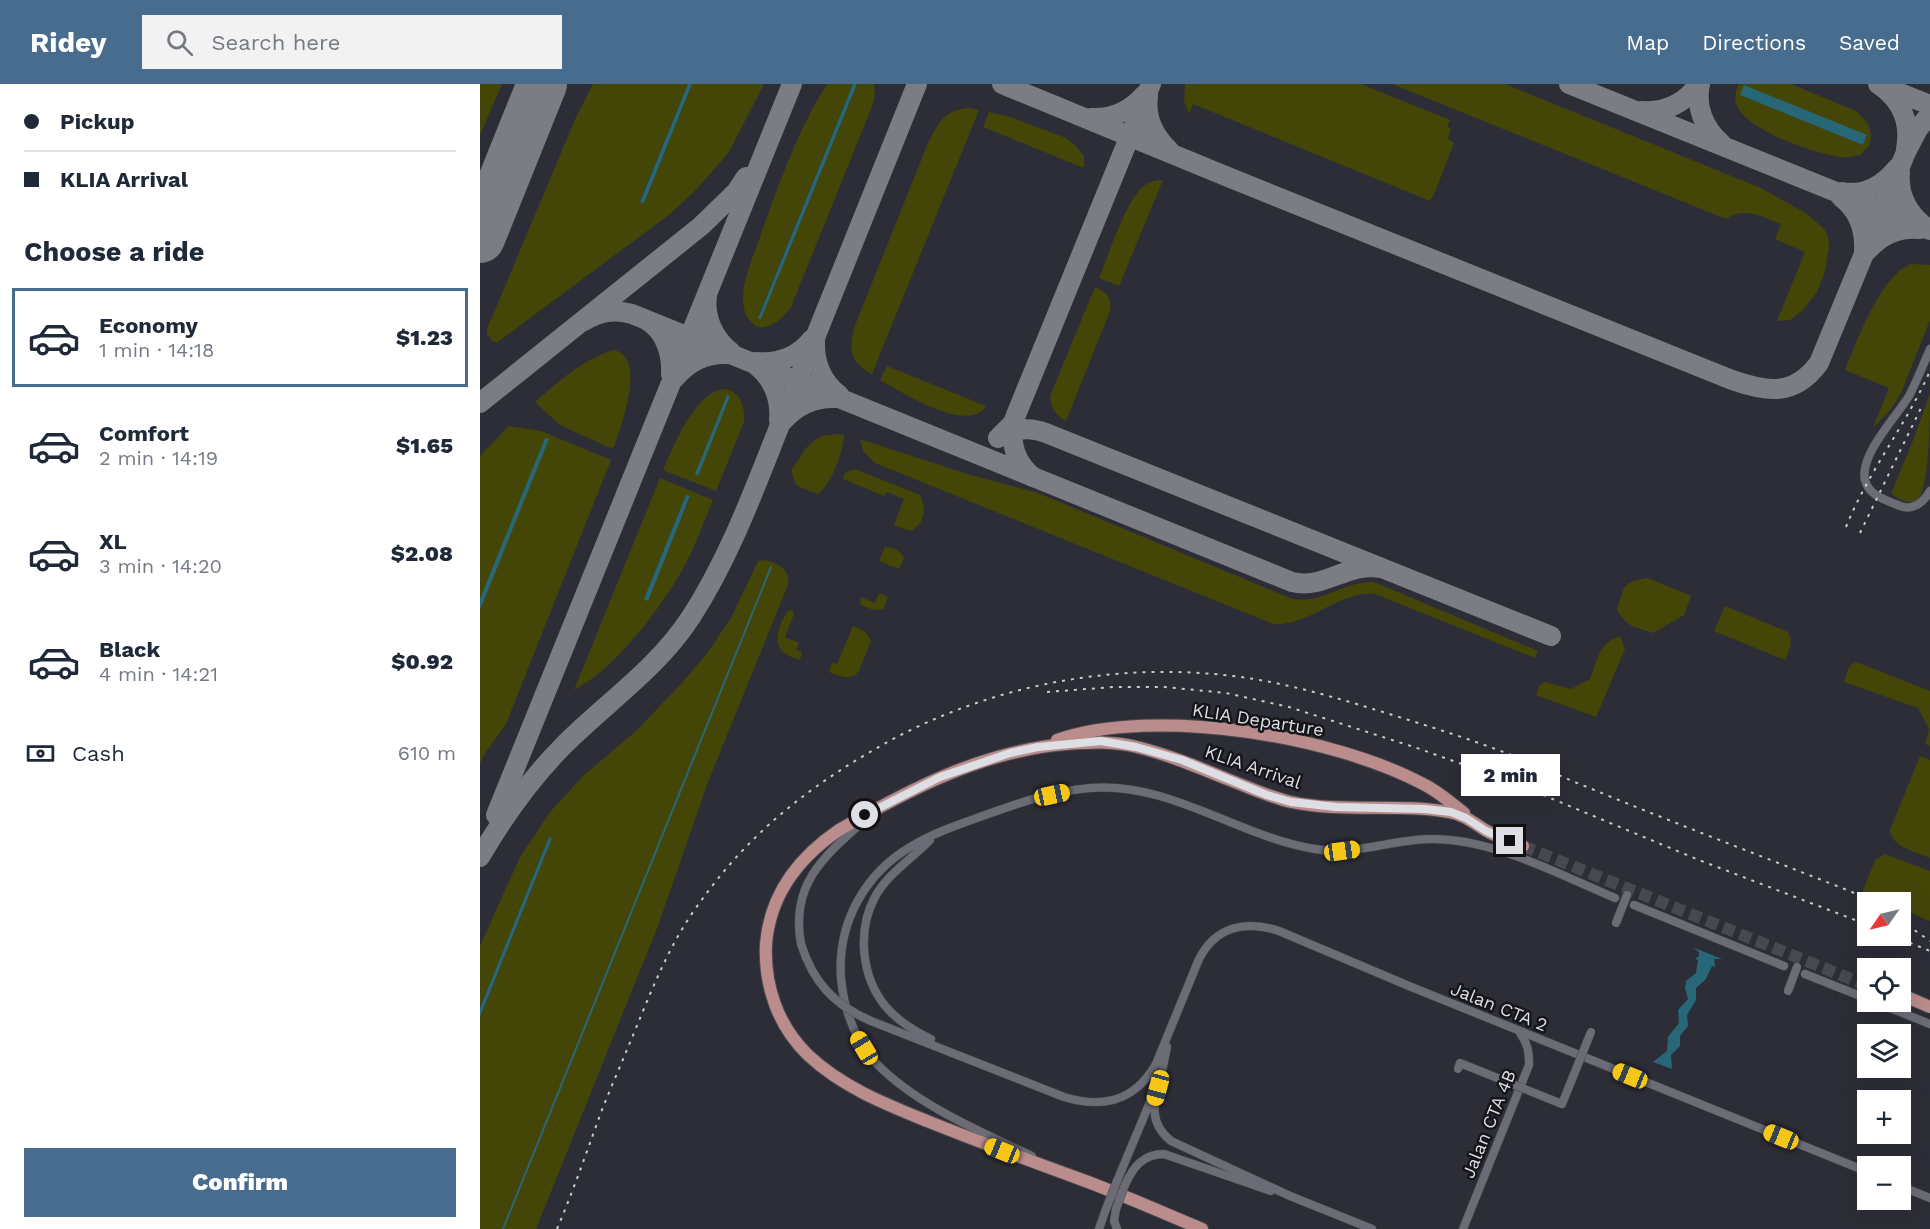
<!DOCTYPE html>
<html lang="en">
<head>
<meta charset="utf-8">
<style>
  :root { --surface:#fff; --page:#f2f2f3; --text:#1f2937; --muted:#747a83; --line:#e0e1e3; --accent:#486c8e }
  body { margin:0; font-family:"Work Sans",sans-serif; background:var(--page); color:var(--text); height:100vh; display:flex; flex-direction:column; font-size:22px; white-space:nowrap }
  * { box-sizing:border-box; margin:0 }
  p { font-size:20px; color:var(--muted) }
  .icon { flex:none; width:33px; height:33px; fill:none; stroke:currentColor; stroke-width:2; stroke-linecap:round; stroke-linejoin:round }
  .map { position:relative; flex:1; overflow:hidden }
  .details { display:flex; flex-direction:column; background:var(--surface); width:480px }
  .details>* { flex:none }
  .top-card { display:grid; align-content:center; height:132px; padding:0 24px; background:var(--surface) }
  .needle { width:39px; rotate:236deg }
  .buttons { position:absolute; left:1377px; top:808px; display:grid; gap:12px }
  .buttons a { display:grid; place-items:center; width:54px; height:54px; border-radius:0px; background:var(--surface); box-shadow:0 6px 24px #0002; font-size:30px }
  .end { position:absolute; width:27px; height:27px; margin:-14px; border:8px solid #dedfe5; background:#111; box-shadow:0 0 0 3px #111 }
  .from { border-radius:50% }
  .bubble { position:absolute; height:42px; border-radius:0px; background:var(--surface); box-shadow:0 6px 24px #0002; font-size:20px; font-weight:800; line-height:42px; text-align:center }
  .car { position:absolute; width:18px; height:36px; margin:-18px -9px; border-radius:8px; box-shadow:0 0 4px 2px #0007; background:linear-gradient(#f5c518 24%,#345 0 40%,#f5c518 0 76%,#345 0 86%,#f5c518 0) }
  .top-card b { display:flex; align-items:center; gap:21px; height:57px; font-size:22px }
  .top-card b+b { border-top:2px solid var(--line) }
  .top-card i { width:15px; height:15px; background:var(--text) }
  ul { padding:0; list-style:none }
  li { display:flex; align-items:center; gap:18px; height:99px; margin:0 12px 9px; padding:0 12px; border:3px solid transparent; border-radius:0px }
  li div { flex:1 }
  li b { display:block; font-size:22px }
  li em { font-style:normal; font-weight:800 }
  li.active { border-color:var(--accent) }
  li>.icon { width:54px; height:54px; stroke-width:1.5 }
  h2 { padding:0 24px; font-size:27px; line-height:72px }
  .pay { display:flex; align-items:center; gap:15px; height:66px; padding:0 24px; font-size:22px }
  .pay p { margin-inline-start:auto }
  .primary-button { display:flex; gap:12px; margin-top:auto; padding:12px 24px }
  .primary-button a { flex:1; height:69px; border-radius:0px; background:var(--accent); color:#fff; font-size:24px; font-weight:800; line-height:69px; text-align:center }
  header { display:flex; align-items:center; gap:36px; box-sizing:border-box; height:84px; padding:0 30px; background:var(--accent); color:#fff }
  header strong { font-size:28px }
  nav { display:flex; gap:33px; margin-inline-start:auto; font-size:21px }
  .search { width:420px; height:54px; background:var(--page); display:flex; align-items:center; gap:15px; box-sizing:border-box; padding:0 21px; border-radius:0px; color:var(--muted); font-size:22px }
  main { display:flex; flex:1; min-height:0 }
  .map>svg:first-child { display:block }
  .green { fill:#444608; fill-rule:evenodd }
  .water { fill:#286777 }
  .lines { fill:none; stroke-linecap:round; stroke-linejoin:round }
  .stream { stroke:#286777; stroke-width:2 }
  .taxiway { stroke:#7b7c84; stroke-width:20 }
  .runway { stroke:#7b7c84; stroke-width:50 }
  .primary-tunnel { stroke:#474850; stroke-width:12; stroke-dasharray:12 6; stroke-linecap:butt }
  .street-casing { stroke:#494a51; stroke-width:9 }
  .primary-casing { stroke:#494a51; stroke-width:14 }
  .street { stroke:#6b6c76; stroke-width:8 }
  .primary { stroke:#ba8c8c; stroke-width:12 }
  .rail { stroke:#cacbd1; stroke-width:2; stroke-dasharray:3 6; stroke-linecap:butt }
  .street-bridge-casing { stroke:#494a51; stroke-width:9; stroke-linecap:butt }
  .primary-bridge-casing { stroke:#494a51; stroke-width:14; stroke-linecap:butt }
  .street-bridge { stroke:#6b6c76; stroke-width:8 }
  .primary-bridge { stroke:#ba8c8c; stroke-width:12 }
  .route { stroke:#dedfe5; stroke-width:8 }
  .labels { text-anchor:middle; stroke-width:5; stroke-linejoin:round; paint-order:stroke }
  .street-label { font-size:18px; fill:#dedfe5; stroke:#15161a }
</style>
</head>
<body>
<header>
<strong>Ridey</strong>
<div class="search"><svg class="icon" aria-label="search" viewBox="0 0 24 24"><circle cx="10" cy="10" r="6"/><path d="M15 15l6 6"/></svg>Search here</div>
<nav><a>Map</a><a>Directions</a><a>Saved</a></nav>
</header>
<main>
<section class="details">
<div class="top-card">
<b><i class="from"></i>Pickup</b>
<b><i></i>KLIA Arrival</b>
</div>
<h2>Choose a ride</h2>
<ul>
<li class="active"><svg class="icon" aria-label="car" viewBox="0 0 24 24"><path d="M5 17H2v-5l4-1 3-4h7l3 4 3 1v5h-3M9 17h6M6 11h13"/><circle cx="7" cy="17" r="2"/><circle cx="17" cy="17" r="2"/></svg><div><b>Economy</b><p>1 min · 14:18</p></div><em>$1.23</em></li>
<li><svg class="icon" aria-label="car" viewBox="0 0 24 24"><path d="M5 17H2v-5l4-1 3-4h7l3 4 3 1v5h-3M9 17h6M6 11h13"/><circle cx="7" cy="17" r="2"/><circle cx="17" cy="17" r="2"/></svg><div><b>Comfort</b><p>2 min · 14:19</p></div><em>$1.65</em></li>
<li><svg class="icon" aria-label="car" viewBox="0 0 24 24"><path d="M5 17H2v-5l4-1 3-4h7l3 4 3 1v5h-3M9 17h6M6 11h13"/><circle cx="7" cy="17" r="2"/><circle cx="17" cy="17" r="2"/></svg><div><b>XL</b><p>3 min · 14:20</p></div><em>$2.08</em></li>
<li><svg class="icon" aria-label="car" viewBox="0 0 24 24"><path d="M5 17H2v-5l4-1 3-4h7l3 4 3 1v5h-3M9 17h6M6 11h13"/><circle cx="7" cy="17" r="2"/><circle cx="17" cy="17" r="2"/></svg><div><b>Black</b><p>4 min · 14:21</p></div><em>$0.92</em></li>
</ul>
<div class="pay"><svg class="icon" aria-label="cash" viewBox="0 0 24 24"><path d="M3 7h18v10H3z"/><circle cx="12" cy="12" r="2"/></svg>Cash<p>610 m</p></div>
<div class="primary-button"><a>Confirm</a></div>
</section>
<div class="map">
<svg width="1450" height="1145" viewBox="0 0 1450 1145">
  <rect width="100%" height="100%" fill="#2c2d36"/>
  <g class="green">
    <polygon points="0,0 22,0 0,51"/>
    <polygon points="113,0 208,0 160,117 164,119 212,0 284,0 249,68 216,106 190,130 18,258 13,258 7,250 7,245 96,33"/>
    <path d="M347,0h26l-95,233 3,1 96,-234h17l1,11 -2,9 -82,203c-8,11 -19,22 -34,20 -10,-7 -14,-16 -14,-28 0,-21 10,-42 17,-62 17,-49 39,-110 67,-153z"/>
    <polygon points="705,0 881,0 970,36 967,42 971,45 968,55 974,59 955,108 950,117 713,20 709,30 704,17"/>
    <path d="M912,0h113l256,104 46,26 17,15 4,7 1,11 -4,25 -8,20 -14,18 -13,10 -13,1 28,-69 -30,-13 6,-15c-19,-7 -36,-18 -55,-5z"/>
    <path d="M1259,0h52l65,27 12,12 3,13 -2,10 -9,9c-7,1 -13,3 -19,2 -25,-3 -93,-26 -104,-51 -3,-7 -2,-15 2,-22zM1261,11l125,40 1,1 -4,9z"/>
    <path d="M491,24l8,2 -107,264c-22,-12 -23,-23 -18,-46l74,-185c11,-21 17,-34 43,-35z"/>
    <polygon points="509,28 531,33 586,54 594,60 604,72 604,84 503,43"/>
    <path d="M683,96l-44,106 -20,-8c10,-24 27,-79 46,-93 6,-4 12,-5 18,-5z"/>
    <path d="M1431,180l19,1v55l-29,73 -10,16 -18,19 16,-40 -44,-18c12,-29 36,-95 66,-106z"/>
    <path d="M615,203c11,4 18,12 15,24l-44,110c-10,-6 -16,-13 -16,-25z"/>
    <path d="M133,266c35,6 8,77 1,97l-4,1 -50,-23 -25,-23c24,-21 47,-42 78,-52z"/>
    <path d="M407,282l99,40c-18,29 -84,-14 -106,-26z"/>
    <path d="M244,305c16,2 21,17 20,33l-28,69 -53,-21c10,-24 33,-79 61,-81z"/>
    <path d="M1450,309c0,22 0,98 -13,108 -9,4 -19,-3 -26,-7l23,-56z"/>
    <polygon points="29,342 61,347 131,376 26,640 4,671 0,680 0,372"/>
    <path d="M357,350l7,1c0,14 -13,51 -26,59l-18,-7 -4,-3 -4,-10v-5l14,-21 8,-7 7,-5z"/>
    <path d="M380,355l104,34 74,20 252,105c31,8 54,-18 84,-16l164,69 -3,7 -160,-64c-37,-3 -66,33 -102,30l-398,-161 -12,-12z"/>
    <path d="M375,385l65,26c7,13 5,29 -10,36l-16,-6 10,-26 -17,-7 -3,4 -41,-17 2,-6z"/>
    <path d="M180,394l53,22c-9,22 -18,46 -29,67 -22,40 -70,103 -110,123zM206,411l4,2 -43,103 -3,-1z"/>
    <path d="M405,463c9,1 15,2 19,11l-5,11 -20,-8z"/>
    <path d="M286,476c14,5 24,9 22,25l-80,197 -50,144 -122,303h-56v-212l72,-179 -3,-1 -69,171v-62l40,-89 30,-45 34,-37 52,-44 45,-47 27,-32 24,-36 26,-55z"/>
    <path d="M1168,494l43,18 -7,19 -31,18c-18,-6 -26,-6 -36,-23 7,-24 5,-28 31,-32z"/>
    <polygon points="399,509 408,513 403,525 393,526 380,520 381,513 395,519"/>
    <path d="M1245,522l63,26c6,10 1,18 -3,28l-71,-29z"/>
    <path d="M309,526l4,1 1,3 -9,23 14,6 -3,7 6,2 -2,8c-5,-2 -10,-3 -14,-6 -16,-9 -6,-34 3,-44z"/>
    <path d="M373,542l12,5 6,10 -12,30c-9,11 -19,5 -30,1l3,-9 5,1z"/>
    <path d="M1140,552l5,13 -29,68 -60,-22 3,-9 6,-4 26,7 19,-10c8,-19 8,-36 30,-43z"/>
    <path d="M1376,578l74,29v55l-5,-2 4,-15 -11,-21 -74,-26c3,-8 3,-17 12,-20z"/>
    <path d="M1440,672l10,4v98c-13,-6 -39,-11 -40,-28z"/>
    <polygon points="1405,770 1450,787 1450,837 1421,825 1420,819 1406,819 1382,809 1395,776"/>
  </g>
  <g class="water">
    <polygon points="208,0 212,0 164,119 160,118"/>
    <polygon points="373,0 377,0 281,235 278,234"/>
    <polygon points="1264,1 1387,51 1383,61 1260,11"/>
    <polygon points="247,311 250,312 218,392 215,390"/>
    <polygon points="65,354 69,355 0,526 0,515"/>
    <polygon points="206,411 210,412 168,517 164,515"/>
    <polygon points="69,753 72,754 0,933 0,924"/>
    <polygon points="1212,863 1242,875 1234,875 1235,883 1232,882 1226,895 1216,904 1216,916 1207,931 1208,942 1200,952 1200,962 1191,971 1192,985 1173,978 1187,967 1188,953 1199,939 1198,926 1208,915 1205,904 1206,897 1216,889 1218,876 1215,875 1219,872 1219,868"/>
  </g>
  <g class="lines">
    <polyline class="stream" points="23,1145 291,483"/>
    <g class="taxiway">
      <path d="M522,0l226,93 504,203c35,12 62,17 87,-17l87,-211 12,-23 12,-15"/>
      <polyline points="1089,0 1450,146"/>
      <path d="M1220,0c-5,22 4,45 21,59"/>
      <path d="M1398,0c23,15 33,38 28,65"/>
      <polyline points="1405,3 1450,21"/>
      <path d="M668,12c-3,22 6,40 21,54"/>
      <path d="M1162,27c22,2 44,-8 56,-27"/>
      <path d="M611,34c22,1 39,-7 53,-23"/>
      <path d="M1420,88c-2,22 6,39 23,53"/>
      <path d="M1362,108c22,4 41,-7 55,-24"/>
      <path d="M1361,113c17,13 24,32 23,53"/>
      <path d="M1387,167c14,-16 32,-24 53,-22"/>
      <path d="M227,212c-3,22 7,43 24,56"/>
      <path d="M104,237c16,-9 29,-12 48,-7l660,268c33,8 54,-20 89,-14"/>
      <path d="M168,237c18,12 24,33 23,53"/>
      <path d="M335,256c-1,23 6,41 24,55"/>
      <path d="M276,278c22,2 42,-5 56,-23"/>
      <path d="M277,282c16,13 24,33 22,54"/>
      <path d="M195,294c14,-17 31,-25 53,-24"/>
      <polyline points="0,319 221,142 256,108 266,93"/>
      <path d="M535,336c-6,22 0,42 18,57"/>
      <path d="M303,337c14,-16 31,-24 53,-23"/>
      <polyline points="520,352 533,339 536,331 671,0"/>
      <path d="M518,354c17,-9 30,-12 48,-5l505,203"/>
      <polyline points="16,731 312,0"/>
      <path d="M0,773c24,-41 50,-78 84,-112 43,-43 93,-76 127,-128 44,-68 70,-147 101,-222 41,-104 84,-207 125,-311"/>
    </g>
    <polyline class="runway" points="0,154 62,0"/>
    <polyline class="primary-tunnel" points="1043,762 1388,902"/>
    <g class="street-casing">
      <g id="street">
        <path d="M1450,265c-7,16 -13,32 -21,47 -12,20 -50,59 -44,84 4,16 21,20 35,26 13,5 24,-4 30,-15"/>
        <path d="M450,756c-18,19 -42,33 -55,57 -18,33 -14,80 11,110 12,14 28,24 45,32"/>
        <polyline points="1154,821 1304,882"/>
        <path d="M321,860c-11,-60 23,-88 64,-124"/>
        <polyline points="1325,890 1388,915"/>
        <polyline points="1395,918 1450,940"/>
        <path d="M391,937l193,76c40,12 71,4 92,-33l43,-105c17,-33 47,-39 80,-28l130,55 459,186"/>
        <path d="M682,989c-7,26 -16,48 9,68l119,55 82,33"/>
        <polyline points="681,992 687,963"/>
        <path d="M552,1072c-51,-24 -117,-52 -156,-93 -22,-24 -32,-53 -35,-85 -4,-55 24,-105 71,-132 23,-14 51,-23 76,-32 33,-12 67,-23 102,-26 79,-7 149,49 225,61 39,7 78,-10 117,-10 62,0 126,35 183,59"/>
        <polyline points="637,1097 673,1011"/>
        <path d="M645,1101c8,-18 18,-31 39,-31l107,37"/>
        <polyline points="1420,1102 1450,1114"/>
        <polyline points="636,1125 634,1137 637,1145"/>
        <polyline points="619,1145 626,1125"/>
        <path d="M983,1145l66,-164c0,-13 -1,-21 -9,-32"/>
      </g>
    </g>
    <g class="primary-casing">
      <g id="primary">
        <path d="M577,656c98,-34 276,-4 366,44 15,7 28,19 41,29"/>
        <path d="M722,1145c-41,-17 -81,-35 -122,-50 -52,-19 -103,-38 -153,-58 -42,-17 -85,-34 -119,-66 -30,-29 -44,-69 -42,-111 4,-50 32,-86 73,-114 71,-41 144,-79 227,-86 25,-2 46,-3 71,3 32,8 61,20 90,32 21,8 42,18 64,23 52,11 106,1 158,10 14,2 25,11 36,18 12,7 25,11 38,16"/>
      </g>
    </g>
    <use href="#street" class="street"/>
    <use href="#primary" class="primary"/>
    <g class="rail">
      <path d="M1366,443c22,-55 60,-102 84,-156"/>
      <polyline points="1380,449 1441,324"/>
      <polyline points="567,608 634,603 685,603 746,609 809,623 934,663 1027,696 1219,776 1388,841"/>
      <polyline points="1420,836 1450,857"/>
      <polyline points="1413,852 1450,867"/>
      <path d="M77,1145c17,-40 31,-81 46,-122 9,-22 19,-45 28,-67 18,-43 34,-86 60,-125 49,-72 104,-119 179,-163 114,-68 253,-94 384,-73 41,7 80,18 119,30 49,15 98,30 146,49 23,9 45,20 68,29 87,36 177,70 265,105l22,11"/>
    </g>
    <g class="street-bridge-casing">
      <g id="street-bridge">
        <polyline points="1136,839 1147,811"/>
        <path d="M321,860c12,38 33,61 70,77"/>
        <polyline points="1308,907 1317,883"/>
        <polyline points="978,985 980,979 1082,1020 1111,948"/>
        <polyline points="626,1125 637,1097"/>
        <polyline points="636,1125 645,1101"/>
      </g>
    </g>
    <g class="primary-bridge-casing">
      <polyline id="primary-bridge" points="1420,910 1450,923"/>
    </g>
    <use href="#street-bridge" class="street-bridge"/>
    <use href="#primary-bridge" class="primary-bridge"/>
  </g>
  <g class="lines">
    <polyline class="route" points="385,731 460,693 530,669 558,663 621,657 656,663 702,676 787,711 811,718 856,723 945,725 971,728 986,734 1006,747 1030,757"/>
  </g>
  <g class="labels">
    <g class="street-label">
      <text transform="translate(778 636) rotate(9)" y="6">KLIA Departure</text>
      <text transform="translate(773 683) rotate(19)" y="6">KLIA Arrival</text>
      <text transform="translate(1019 923) rotate(22)" y="6">Jalan CTA 2</text>
      <text transform="translate(1009 1040) rotate(-68)" y="6">Jalan CTA 4B</text>
    </g>
  </g>
</svg>
<div class="buttons">
<a><svg class="needle" viewBox="-14 -14 28 28"><path d="M0-13l5 13h-10z" fill="#e53935"/><path d="M0 13l5-13h-10z" fill="#747a83"/></svg></a>
<a><svg class="icon" aria-label="locate" viewBox="0 0 24 24"><circle cx="12" cy="12" r="6"/><path d="M12 2v4M12 18v4M2 12h4M18 12h4"/></svg></a>
<a><svg class="icon" aria-label="layers" viewBox="0 0 24 24"><path d="M12 4l9 5-9 5-9-5zM3 14l9 5 9-5"/></svg></a>
<a>+</a>
<a>−</a>
</div>
<i class="end from" style="left:385px;top:731px"></i>
<i class="end" style="left:1030px;top:757px"></i>
<div class="bubble" style="left:981px;top:670px;width:99px">2 min</div>
<i class="car" style="left:572px;top:711px;rotate:78deg"></i>
<i class="car" style="left:862px;top:767px;rotate:82deg"></i>
<i class="car" style="left:384px;top:964px;rotate:329deg"></i>
<i class="car" style="left:1150px;top:992px;rotate:292deg"></i>
<i class="car" style="left:678px;top:1004px;rotate:195deg"></i>
<i class="car" style="left:1301px;top:1053px;rotate:292deg"></i>
<i class="car" style="left:522px;top:1067px;rotate:292deg"></i>
</div>
</main>
</body>
</html>
